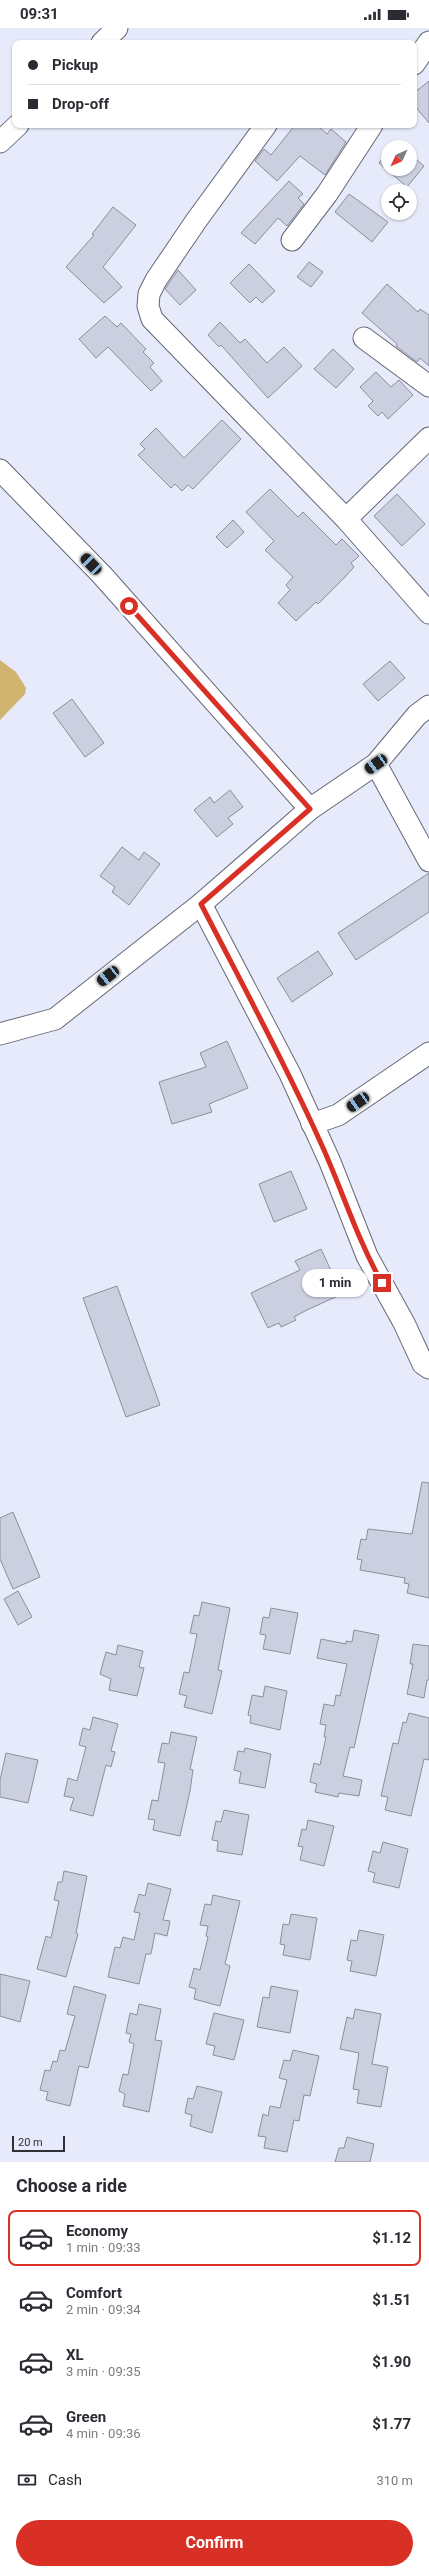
<!DOCTYPE html>
<html lang="en">
<head>
<meta charset="utf-8">
<style>
  :root { --surface:#fff; --page:#f7f7f7; --text:#2b2b33; --muted:#7c7c81; --line:#e1e1e2; --accent:#d93025 }
  body { margin:0; font-family:Roboto,sans-serif; background:var(--page); color:var(--text); height:100vh; display:flex; flex-direction:column; font-size:15px; white-space:nowrap }
  * { box-sizing:border-box; margin:0 }
  p { font-size:13px; color:var(--muted) }
  .icon { flex:none; width:22px; height:22px; fill:none; stroke:currentColor; stroke-width:2; stroke-linecap:round; stroke-linejoin:round }
  .map { position:relative; height:2134px; overflow:hidden }
  .panel { display:flex; flex-direction:column; background:var(--surface); flex:1 }
  .panel>* { flex:none }
  .banner { position:absolute; left:12px; top:12px; width:405px; height:88px; border-radius:8px; box-shadow:0 1px 3px #0004; display:grid; align-content:center; height:88px; padding:0 16px; background:var(--surface) }
  .needle { width:26px; rotate:226deg }
  .tools { position:absolute; left:381px; top:112px; display:grid; gap:8px }
  .tools a { display:grid; place-items:center; width:36px; height:36px; border-radius:50%; background:var(--surface); box-shadow:0 1px 3px #0004; font-size:20px }
  .scale { position:absolute; left:12px; bottom:10px; width:53px; box-sizing:border-box; padding-left:4px; border:2px solid #2e3036; border-top:0; font-size:11px; line-height:14px; white-space:nowrap; color:#2e3036; -webkit-text-stroke:3px #e6eafa; paint-order:stroke }
  .end { position:absolute; width:18px; height:18px; margin:-9px; border:5px solid #d93025; background:#fff; box-shadow:0 0 0 2px #fff }
  .from { border-radius:50% }
  .bubble { position:absolute; height:28px; border-radius:14px; background:var(--surface); box-shadow:0 1px 3px #0004; font-size:13px; font-weight:700; line-height:28px; text-align:center }
  .car { position:absolute; width:12px; height:24px; margin:-12px -6px; border-radius:5px; box-shadow:0 0 3px 1px #0007; background:linear-gradient(#222 24%,#8ab4d8 0 40%,#222 0 76%,#8ab4d8 0 86%,#222 0) }
  .banner b { display:flex; align-items:center; gap:14px; height:38px; font-size:15px }
  .banner b+b { border-top:1px solid var(--line) }
  .banner i { width:10px; height:10px; background:var(--text) }
  ul { padding:0; list-style:none }
  li { display:flex; align-items:center; gap:12px; height:56px; margin:0 8px 6px; padding:0 8px; border:2px solid transparent; border-radius:8px }
  li div { flex:1 }
  li b { display:block; font-size:15px }
  li em { font-style:normal; font-weight:700 }
  li.on { border-color:var(--accent) }
  li>.icon { width:36px; height:36px; stroke-width:1.5 }
  h2 { padding:0 16px; font-size:18px; line-height:48px }
  .pay { display:flex; align-items:center; gap:10px; height:44px; padding:0 16px; font-size:15px }
  .pay p { margin-inline-start:auto }
  .cta { display:flex; gap:8px; margin-top:auto; padding:8px 16px }
  .cta a { flex:1; height:46px; border-radius:24px; background:var(--accent); color:#fff; font-size:16px; font-weight:700; line-height:46px; text-align:center }
  .status { display:flex; justify-content:space-between; align-items:center; height:28px; padding:0 20px; background:var(--surface); direction:ltr }
  .status svg { height:11px; fill:currentColor }
  .map>svg:first-child { display:block }
  .water { fill:#d1b470 }
  .building { fill:#cbcfdf; stroke:#8b8f9d }
  .lines { fill:none; stroke-linecap:round; stroke-linejoin:round }
  .minor-casing { stroke:#656876; stroke-width:23 }
  .minor { stroke:#fff; stroke-width:21 }
  .route { stroke:#d93025; stroke-width:5 }
</style>
</head>
<body>
<div class="status"><b>09:31</b><svg viewBox="0 0 49 12"><path d="M0 12V9h3v3zM5 12V6h3v6zM10 12V3h3v9zM15 12V0h3v12zM26 1h20v11H26zM47 4h2v5h-2z"/></svg></div>
<div class="map">
<svg width="429" height="2134" viewBox="0 0 429 2134">
  <rect width="100%" height="100%" fill="#e6eafa"/>
  <polygon class="water" points="0,632 16,644 26,660 25,666 0,692"/>
  <g class="building">
    <polygon points="429,53 429,95 414,77 414,65"/>
    <polygon points="295,97 317,97 327,106 331,101 346,114 325,147 300,128 277,153 255,133 264,121 271,127"/>
    <polygon points="388,123 388,141 410,141 410,126 424,138 407,159 379,135"/>
    <polygon points="289,153 303,166 298,170 304,176 287,198 278,190 255,216 241,205"/>
    <polygon points="349,166 388,194 372,214 335,184"/>
    <polygon points="113,179 136,197 103,239 122,259 104,275 66,239 94,207 92,206"/>
    <polygon points="309,234 323,244 311,259 297,249"/>
    <polygon points="249,236 275,263 262,275 256,269 250,275 230,255"/>
    <polygon points="178,242 196,262 180,277 165,261"/>
    <polygon points="387,256 418,284 420,281 429,287 429,338 420,330 417,334 396,318 397,316 362,285"/>
    <polygon points="105,288 117,299 121,295 146,321 143,324 154,335 150,339 162,353 151,363 108,319 96,330 79,311"/>
    <polygon points="220,294 240,315 245,311 267,335 284,319 302,338 268,370 221,317 219,319 208,307"/>
    <polygon points="333,321 354,341 336,360 314,341"/>
    <polygon points="376,344 391,359 399,352 413,367 388,391 382,384 378,388 368,378 373,373 360,359"/>
    <polygon points="222,392 241,411 193,461 188,457 182,463 175,456 171,460 138,427 145,421 140,416 156,400 184,430"/>
    <polygon points="270,461 298,489 303,484 336,517 342,511 359,528 351,535 354,539 345,549 318,576 316,574 296,593 278,575 290,562 286,557 293,549 265,522 274,513 246,484"/>
    <polygon points="397,466 425,496 402,518 374,488"/>
    <polygon points="233,492 244,504 227,520 216,509"/>
    <polygon points="390,633 405,650 378,673 363,656"/>
    <polygon points="72,671 104,715 85,729 53,685"/>
    <polygon points="230,762 243,779 228,790 233,796 217,809 194,782 210,769 214,775"/>
    <polygon points="122,819 139,832 144,824 160,836 129,877 112,864 115,859 100,848"/>
    <polygon points="429,845 429,884 356,932 338,905"/>
    <polygon points="318,923 333,946 292,974 277,950"/>
    <polygon points="227,1013 248,1060 209,1076 212,1084 172,1096 159,1054 206,1039 200,1025"/>
    <polygon points="291,1143 307,1181 274,1194 259,1156"/>
    <polygon points="321,1221 342,1266 307,1282 294,1289 296,1292 281,1299 279,1295 268,1300 251,1265 300,1242 295,1233"/>
    <polygon points="117,1258 160,1377 126,1389 83,1270"/>
    <polygon points="422,1454 429,1455 429,1570 407,1565 409,1556 404,1555 405,1550 360,1542 362,1532 357,1531 361,1511 366,1512 368,1501 412,1506"/>
    <polygon points="13,1484 40,1549 13,1561 0,1531 0,1490"/>
    <polygon points="18,1563 32,1589 18,1597 4,1571"/>
    <polygon points="202,1574 230,1580 218,1642 222,1643 212,1686 184,1679 187,1668 179,1666 184,1644 189,1645 197,1606 190,1605 194,1587 199,1588"/>
    <polygon points="271,1580 298,1585 290,1626 263,1621 266,1607 260,1606 263,1589 269,1590"/>
    <polygon points="354,1602 379,1607 354,1720 350,1719 343,1748 362,1752 359,1768 339,1765 338,1769 315,1764 317,1756 310,1754 314,1735 320,1737 326,1709 324,1709 326,1697 320,1696 324,1676 334,1678 336,1667 340,1668 347,1636 317,1630 321,1611 346,1616 346,1613 352,1614"/>
    <polygon points="413,1616 429,1618 429,1652 427,1652 424,1670 407,1666 413,1636 410,1636"/>
    <polygon points="118,1617 143,1623 139,1639 144,1640 137,1668 109,1662 111,1651 100,1646 106,1624 116,1627"/>
    <polygon points="265,1658 287,1663 280,1702 250,1695 251,1688 248,1687 252,1667 263,1669"/>
    <polygon points="409,1685 429,1690 429,1732 424,1731 411,1788 385,1782 388,1769 381,1768 393,1715 398,1716 403,1694 406,1695"/>
    <polygon points="93,1689 118,1696 111,1723 115,1724 111,1739 106,1737 93,1788 70,1782 74,1770 64,1768 68,1750 77,1753 86,1719 79,1717 83,1700 90,1702"/>
    <polygon points="171,1704 197,1709 190,1741 193,1742 190,1763 180,1808 153,1802 155,1792 148,1791 152,1772 158,1773 165,1735 158,1734 162,1715 169,1716"/>
    <polygon points="245,1720 271,1726 265,1760 239,1755 241,1744 234,1742 238,1723 244,1724"/>
    <polygon points="6,1725 38,1732 28,1775 0,1769 0,1752"/>
    <polygon points="224,1782 249,1787 242,1827 217,1823 218,1813 212,1812 216,1793 221,1794"/>
    <polygon points="308,1792 334,1798 324,1838 300,1832 303,1819 298,1818 302,1801 306,1802"/>
    <polygon points="383,1814 408,1821 399,1860 373,1854 375,1845 368,1843 373,1823 380,1825"/>
    <polygon points="64,1843 87,1848 76,1905 78,1906 66,1949 37,1941 46,1908 51,1910 59,1873 54,1872 58,1854 62,1854"/>
    <polygon points="148,1855 171,1861 163,1892 170,1893 167,1908 155,1905 151,1926 146,1926 139,1956 108,1949 115,1919 120,1920 123,1909 134,1912 140,1885 134,1884 139,1866 145,1868"/>
    <polygon points="213,1867 240,1873 225,1936 230,1938 220,1978 194,1971 196,1961 189,1959 194,1940 200,1942 208,1909 206,1908 208,1898 200,1897 205,1876 211,1877"/>
    <polygon points="291,1886 317,1890 310,1932 283,1927 285,1917 280,1916 283,1896 289,1897"/>
    <polygon points="359,1902 384,1907 376,1948 350,1943 352,1933 347,1932 351,1912 357,1913"/>
    <polygon points="0,1946 30,1953 20,1994 0,1988"/>
    <polygon points="74,1958 106,1967 88,2040 79,2038 70,2078 46,2072 48,2064 40,2062 45,2042 50,2043 53,2033 57,2034 60,2022 65,2023 75,1988 67,1986"/>
    <polygon points="271,1958 298,1963 290,2005 257,1999 263,1969 269,1970"/>
    <polygon points="139,1976 161,1981 155,2012 162,2013 149,2084 123,2078 125,2066 119,2063 123,2046 128,2047 134,2016 129,2014 131,2006 126,2005 130,1985 137,1987"/>
    <polygon points="355,1981 381,1986 372,2036 388,2039 381,2079 357,2075 359,2062 353,2061 359,2025 340,2021 347,1989 353,1991"/>
    <polygon points="214,1985 244,1992 234,2032 213,2027 215,2018 206,2016"/>
    <polygon points="293,2022 319,2028 310,2068 304,2067 299,2093 294,2092 287,2124 264,2120 266,2109 258,2108 263,2086 268,2088 270,2078 280,2080 287,2052 279,2050 284,2032 290,2033"/>
    <polygon points="197,2058 222,2064 212,2105 190,2098 192,2087 185,2085 188,2070 193,2071"/>
    <polygon points="347,2109 374,2116 370,2134 335,2134 339,2120 344,2120"/>
  </g>
  <g class="lines">
    <g class="minor-casing">
      <g id="minor">
        <polyline points="102,15 117,0"/>
        <polyline points="414,36 429,14"/>
        <polyline points="266,97 196,193 156,252 149,266 148,278 152,291 346,491 429,585"/>
        <polyline points="0,114 18,97"/>
        <polyline points="292,212 327,166 372,97"/>
        <polyline points="364,310 429,358"/>
        <polyline points="0,442 102,547 310,781"/>
        <polyline points="346,491 429,410"/>
        <polyline points="376,736 429,833"/>
        <polyline points="201,876 290,1046 330,1134 367,1228 404,1295 423,1336 429,1340"/>
        <polyline points="0,1006 55,991 201,876 310,781 376,736 417,687 429,678"/>
        <polyline points="312,1096 338,1087 429,1025"/>
      </g>
    </g>
    <use href="#minor" class="minor"/>
  </g>
  <g class="lines">
    <path class="route" d="M129,578l181,203 -109,95c40,78 82,155 118,235 22,47 37,98 63,144"/>
  </g>
</svg>
<div class="tools">
<a><svg class="needle" viewBox="-14 -14 28 28"><path d="M0-13l5 13h-10z" fill="#e53935"/><path d="M0 13l5-13h-10z" fill="#7c7c81"/></svg></a>
<a><svg class="icon" aria-label="locate" viewBox="0 0 24 24"><circle cx="12" cy="12" r="6"/><path d="M12 2v4M12 18v4M2 12h4M18 12h4"/></svg></a>
</div>
<div class="scale">20 m</div>
<i class="end from" style="left:129px;top:578px"></i>
<i class="end" style="left:382px;top:1255px"></i>
<div class="bubble" style="left:302px;top:1241px;width:66px">1 min</div>
<i class="car" style="left:91px;top:536px;rotate:316deg"></i>
<i class="car" style="left:376px;top:736px;rotate:235deg"></i>
<i class="car" style="left:108px;top:948px;rotate:232deg"></i>
<i class="car" style="left:358px;top:1074px;rotate:236deg"></i>
<div class="banner">
<b><i class="from"></i>Pickup</b>
<b><i></i>Drop-off</b>
</div>
</div>
<section class="panel">
<h2>Choose a ride</h2>
<ul>
<li class="on"><svg class="icon" aria-label="car" viewBox="0 0 24 24"><path d="M5 17H2v-5l4-1 3-4h7l3 4 3 1v5h-3M9 17h6M6 11h13"/><circle cx="7" cy="17" r="2"/><circle cx="17" cy="17" r="2"/></svg><div><b>Economy</b><p>1 min · 09:33</p></div><em>$1.12</em></li>
<li><svg class="icon" aria-label="car" viewBox="0 0 24 24"><path d="M5 17H2v-5l4-1 3-4h7l3 4 3 1v5h-3M9 17h6M6 11h13"/><circle cx="7" cy="17" r="2"/><circle cx="17" cy="17" r="2"/></svg><div><b>Comfort</b><p>2 min · 09:34</p></div><em>$1.51</em></li>
<li><svg class="icon" aria-label="car" viewBox="0 0 24 24"><path d="M5 17H2v-5l4-1 3-4h7l3 4 3 1v5h-3M9 17h6M6 11h13"/><circle cx="7" cy="17" r="2"/><circle cx="17" cy="17" r="2"/></svg><div><b>XL</b><p>3 min · 09:35</p></div><em>$1.90</em></li>
<li><svg class="icon" aria-label="car" viewBox="0 0 24 24"><path d="M5 17H2v-5l4-1 3-4h7l3 4 3 1v5h-3M9 17h6M6 11h13"/><circle cx="7" cy="17" r="2"/><circle cx="17" cy="17" r="2"/></svg><div><b>Green</b><p>4 min · 09:36</p></div><em>$1.77</em></li>
</ul>
<div class="pay"><svg class="icon" aria-label="cash" viewBox="0 0 24 24"><path d="M3 7h18v10H3z"/><circle cx="12" cy="12" r="2"/></svg>Cash<p>310 m</p></div>
<div class="cta"><a>Confirm</a></div>
</section>
</body>
</html>
